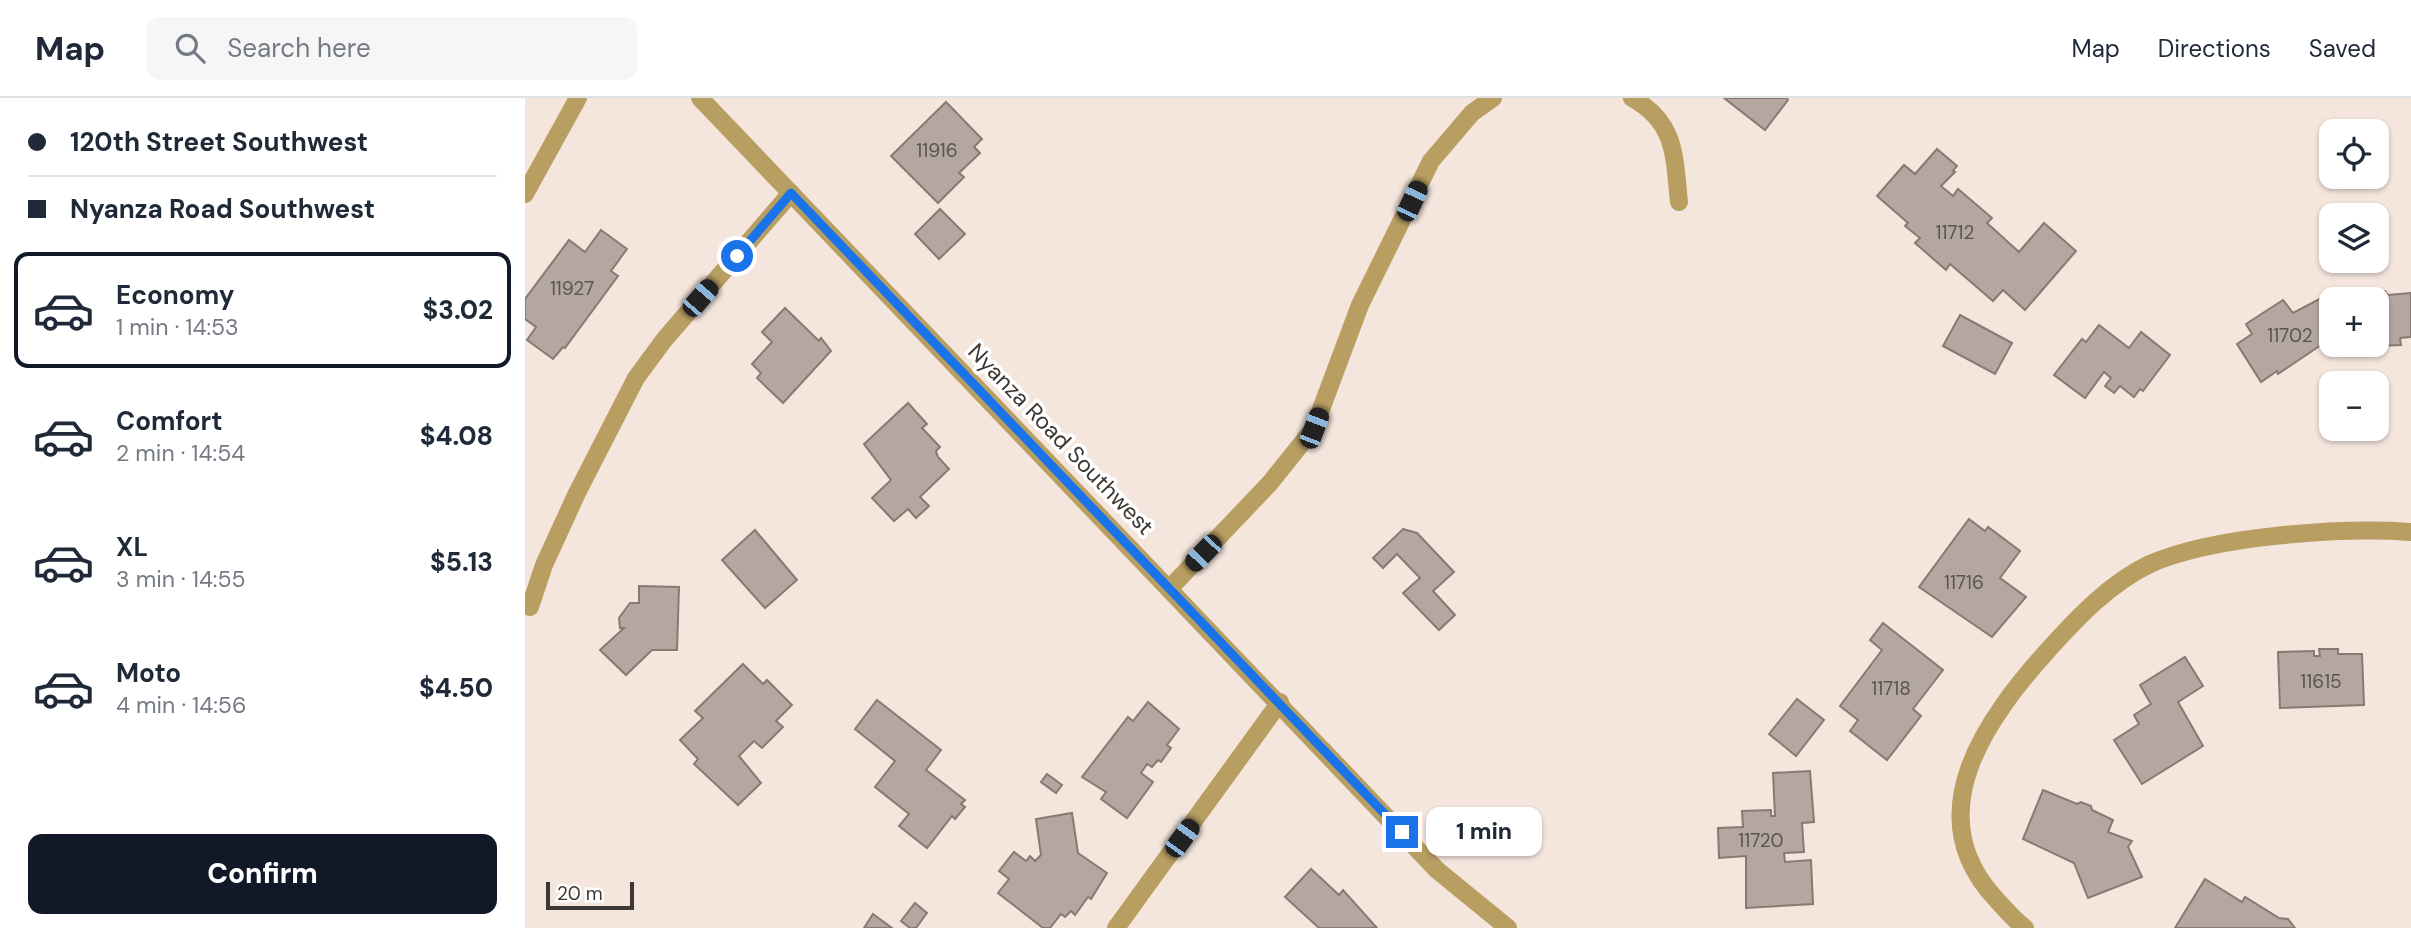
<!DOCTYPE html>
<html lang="en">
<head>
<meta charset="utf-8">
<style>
  :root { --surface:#fff; --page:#f6f6f7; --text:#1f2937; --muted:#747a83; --line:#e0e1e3; --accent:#111827 }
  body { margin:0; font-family:"DM Sans",sans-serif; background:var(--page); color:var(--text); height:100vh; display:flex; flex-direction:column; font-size:26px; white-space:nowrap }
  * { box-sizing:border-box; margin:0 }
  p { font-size:23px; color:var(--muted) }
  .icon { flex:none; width:38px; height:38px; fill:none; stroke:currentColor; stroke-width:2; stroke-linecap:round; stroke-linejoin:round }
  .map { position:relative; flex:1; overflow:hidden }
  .sheet { display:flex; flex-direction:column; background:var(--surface); width:525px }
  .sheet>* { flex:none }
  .guide { display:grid; align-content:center; height:154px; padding:0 28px; background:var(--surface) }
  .tools { position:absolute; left:1794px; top:21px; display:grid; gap:14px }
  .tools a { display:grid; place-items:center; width:70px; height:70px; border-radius:14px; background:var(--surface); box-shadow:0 2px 5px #0004; font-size:35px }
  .scale { position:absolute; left:21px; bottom:18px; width:88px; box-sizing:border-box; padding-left:7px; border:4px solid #3d3834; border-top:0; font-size:19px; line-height:24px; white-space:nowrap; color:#3d3834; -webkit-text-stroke:5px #fff; paint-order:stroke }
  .end { position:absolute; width:32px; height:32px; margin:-16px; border:9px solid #1a73e8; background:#fff; box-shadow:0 0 0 4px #fff }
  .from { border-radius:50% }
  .bubble { position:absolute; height:49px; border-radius:14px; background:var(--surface); box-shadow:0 2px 5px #0004; font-size:23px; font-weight:800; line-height:49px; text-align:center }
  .car { position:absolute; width:21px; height:42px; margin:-21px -10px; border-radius:9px; box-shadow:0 0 5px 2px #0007; background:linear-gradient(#222 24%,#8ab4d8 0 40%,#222 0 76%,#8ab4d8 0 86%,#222 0) }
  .guide b { display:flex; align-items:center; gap:24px; height:66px; font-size:26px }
  .guide b+b { border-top:2px solid var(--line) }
  .guide i { width:18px; height:18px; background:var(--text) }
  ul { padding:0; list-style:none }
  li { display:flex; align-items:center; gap:21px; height:116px; margin:0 14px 10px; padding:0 14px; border:4px solid transparent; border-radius:14px }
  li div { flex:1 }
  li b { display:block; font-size:26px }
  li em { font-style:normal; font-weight:800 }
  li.current { border-color:var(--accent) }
  li>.icon { width:63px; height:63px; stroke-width:1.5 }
  .cta { display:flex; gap:14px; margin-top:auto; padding:14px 28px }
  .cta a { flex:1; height:80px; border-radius:14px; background:var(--accent); color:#fff; font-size:28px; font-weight:800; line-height:80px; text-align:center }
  header { display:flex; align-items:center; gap:42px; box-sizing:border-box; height:98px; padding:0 35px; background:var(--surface); border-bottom:2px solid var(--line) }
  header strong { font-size:33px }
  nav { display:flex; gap:38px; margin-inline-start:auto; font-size:24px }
  .search { width:490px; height:63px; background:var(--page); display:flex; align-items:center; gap:18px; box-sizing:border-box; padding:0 24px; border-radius:14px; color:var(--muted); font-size:26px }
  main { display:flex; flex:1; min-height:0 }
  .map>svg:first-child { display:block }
  .building { fill:#b4a79f; stroke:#867a72; stroke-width:2 }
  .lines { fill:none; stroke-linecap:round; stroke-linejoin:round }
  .minor { stroke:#b99e62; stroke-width:18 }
  .route { stroke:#1a73e8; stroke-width:9 }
  .labels { text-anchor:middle; stroke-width:7; stroke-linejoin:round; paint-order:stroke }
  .number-label { font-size:19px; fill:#5b544f }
  .street-label { font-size:23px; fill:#3d3834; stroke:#fff }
</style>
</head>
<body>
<header>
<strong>Map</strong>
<div class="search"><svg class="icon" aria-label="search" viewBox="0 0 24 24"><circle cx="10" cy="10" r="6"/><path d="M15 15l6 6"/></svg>Search here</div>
<nav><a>Map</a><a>Directions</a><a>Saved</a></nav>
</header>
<main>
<section class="sheet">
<div class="guide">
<b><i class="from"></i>120th Street Southwest</b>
<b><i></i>Nyanza Road Southwest</b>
</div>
<ul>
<li class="current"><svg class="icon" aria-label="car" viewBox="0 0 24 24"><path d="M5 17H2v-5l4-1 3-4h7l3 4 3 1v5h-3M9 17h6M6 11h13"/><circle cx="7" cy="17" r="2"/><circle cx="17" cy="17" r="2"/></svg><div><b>Economy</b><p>1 min · 14:53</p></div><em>$3.02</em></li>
<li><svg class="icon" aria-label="car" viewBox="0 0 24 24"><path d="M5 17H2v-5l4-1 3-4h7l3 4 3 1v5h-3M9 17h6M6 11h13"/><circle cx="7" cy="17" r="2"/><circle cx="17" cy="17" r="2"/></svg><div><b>Comfort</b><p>2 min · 14:54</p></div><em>$4.08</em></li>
<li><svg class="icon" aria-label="car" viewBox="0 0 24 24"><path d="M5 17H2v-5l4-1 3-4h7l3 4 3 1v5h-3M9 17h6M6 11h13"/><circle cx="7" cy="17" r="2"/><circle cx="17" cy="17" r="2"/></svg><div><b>XL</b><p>3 min · 14:55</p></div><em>$5.13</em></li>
<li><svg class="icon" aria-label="car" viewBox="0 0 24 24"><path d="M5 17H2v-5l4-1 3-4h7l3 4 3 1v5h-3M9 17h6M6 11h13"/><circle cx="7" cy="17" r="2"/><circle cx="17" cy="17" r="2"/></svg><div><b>Moto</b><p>4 min · 14:56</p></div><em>$4.50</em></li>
</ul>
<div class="cta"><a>Confirm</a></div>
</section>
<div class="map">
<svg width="1886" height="830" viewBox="0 0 1886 830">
  <rect width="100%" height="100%" fill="#f4e6dd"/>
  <g class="building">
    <polygon points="1199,0 1262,0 1263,2 1240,32"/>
    <polygon points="421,4 457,41 449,49 455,55 434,75 439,79 413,105 366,58"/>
    <polygon points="1412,51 1432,68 1428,73 1430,74 1416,88 1428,98 1433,91 1467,120 1462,125 1494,154 1519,125 1551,153 1500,212 1478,192 1468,203 1425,166 1421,172 1390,145 1395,140 1380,128 1383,125 1352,98 1379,67 1390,76"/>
    <polygon points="415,111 440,136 414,161 390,136"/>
    <polygon points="76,132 102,151 86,173 93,178 40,250 38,249 28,261 2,242 11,229 0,221 0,201 44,142 60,154"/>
    <polygon points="1860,193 1863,197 1886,195 1886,239 1875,240 1876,247 1852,248 1852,254 1807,252 1806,247 1852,247 1852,201 1806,201 1806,244 1802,243 1753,276 1752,273 1736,284 1712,246 1727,236 1721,226 1758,202 1768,215 1806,195 1819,194 1822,200 1834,199 1837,194"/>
    <polygon points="260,210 294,243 296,240 306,253 258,305 232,280 236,275 227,266 247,244 237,234"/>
    <polygon points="1435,217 1487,245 1470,276 1418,248"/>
    <polygon points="1574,227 1604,250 1616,234 1645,257 1618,293 1615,291 1609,299 1595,288 1589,295 1580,288 1586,280 1579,274 1560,300 1529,277 1557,241 1561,244"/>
    <polygon points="383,305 402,326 397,330 415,349 411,353 413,359 424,371 395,399 404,408 391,420 383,411 369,423 347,400 366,382 339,346"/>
    <polygon points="1444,421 1460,433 1463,429 1495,453 1475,480 1501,499 1467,539 1394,489"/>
    <polygon points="878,431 892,435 929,474 908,493 930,517 914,532 878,495 895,480 872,456 858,470 848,460"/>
    <polygon points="230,432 272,482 240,510 197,462"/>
    <polygon points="114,488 154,489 152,552 127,552 101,577 75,552 99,530 95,530 94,520 105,505 114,505"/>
    <polygon points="1358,525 1418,572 1388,611 1396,618 1362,662 1325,633 1333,622 1315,608 1357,552 1345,542"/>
    <polygon points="1794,551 1813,551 1813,556 1837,556 1839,607 1755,610 1753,554 1789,553 1789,558 1795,558"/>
    <polygon points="1660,559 1678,588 1653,604 1678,648 1617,686 1589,642 1614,626 1609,617 1626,606 1615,587"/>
    <polygon points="218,566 238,586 242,582 267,607 251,623 258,629 237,650 229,643 214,658 236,685 213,707 169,666 173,661 155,642 178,620 170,613"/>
    <polygon points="1272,601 1299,622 1271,658 1244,636"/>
    <polygon points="352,602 416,652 401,672 440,702 436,706 440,709 430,721 427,718 402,750 374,728 384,716 350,689 370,663 330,631"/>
    <polygon points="623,604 654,631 642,647 646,650 636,664 633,662 627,669 622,666 616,675 628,684 602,720 576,701 581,694 557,679 603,619 608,623"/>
    <polygon points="1285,673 1289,724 1277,725 1279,754 1259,755 1260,764 1286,762 1288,806 1221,810 1221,758 1194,760 1193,730 1218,729 1217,713 1246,712 1246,718 1250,718 1248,675"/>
    <polygon points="522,676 537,687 531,695 516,684"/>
    <polygon points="1518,692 1552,706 1556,704 1566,708 1567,712 1588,722 1583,734 1607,743 1603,749 1617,779 1563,800 1549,765 1498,741"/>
    <polygon points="547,715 553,755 582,775 566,801 563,799 550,817 546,813 540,819 536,816 525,830 518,830 473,795 484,781 474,773 489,754 501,763 505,758 510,763 516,757 511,721"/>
    <polygon points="786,771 814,797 818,792 852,830 794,830 760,799"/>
    <polygon points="1680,781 1717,804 1720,799 1754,820 1763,821 1770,830 1650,830"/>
    <polygon points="390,805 402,815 391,830 385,830 376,823"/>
    <polygon points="348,816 367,830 339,830"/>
  </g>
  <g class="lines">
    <g class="minor">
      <polyline points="175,0 912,772 983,830"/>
      <path d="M1107,0c45,25 42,59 47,104"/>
      <polyline points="0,96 53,0"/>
      <polyline points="645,490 745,385 789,330 835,207 906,63 947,15 968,0"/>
      <polyline points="5,509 19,467 52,395 111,280 139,242 266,95"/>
      <polyline points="591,830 755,604"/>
      <path d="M1500,830c-11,-8 -20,-19 -30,-30 -78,-85 -8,-180 54,-249 29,-32 61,-66 101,-85 63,-28 191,-37 261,-32"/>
    </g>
  </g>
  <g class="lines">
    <polyline class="route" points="212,158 266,95 877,734"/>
  </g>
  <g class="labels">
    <g class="number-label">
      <text x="412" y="59">11916</text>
      <text x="1430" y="141">11712</text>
      <text x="47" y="197">11927</text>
      <text x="1765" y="244">11702</text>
      <text x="1439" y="491">11716</text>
      <text x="1796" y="590">11615</text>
      <text x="1366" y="597">11718</text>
      <text x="1236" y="749">11720</text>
    </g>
    <g class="street-label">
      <text transform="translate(536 341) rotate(46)" y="8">Nyanza Road Southwest</text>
    </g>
  </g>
</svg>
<div class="tools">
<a><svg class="icon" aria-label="locate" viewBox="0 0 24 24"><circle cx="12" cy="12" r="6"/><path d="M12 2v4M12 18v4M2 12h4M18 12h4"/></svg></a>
<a><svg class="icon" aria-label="layers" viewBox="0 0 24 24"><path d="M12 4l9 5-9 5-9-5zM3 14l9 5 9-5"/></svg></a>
<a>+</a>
<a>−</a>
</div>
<div class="scale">20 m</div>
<i class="end from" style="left:212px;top:158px"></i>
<i class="end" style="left:877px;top:734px"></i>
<div class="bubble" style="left:901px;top:709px;width:116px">1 min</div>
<i class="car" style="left:887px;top:103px;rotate:25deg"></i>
<i class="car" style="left:175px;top:200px;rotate:41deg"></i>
<i class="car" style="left:789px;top:330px;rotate:21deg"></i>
<i class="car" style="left:678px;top:455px;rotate:224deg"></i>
<i class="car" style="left:657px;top:740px;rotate:36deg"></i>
</div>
</main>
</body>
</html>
